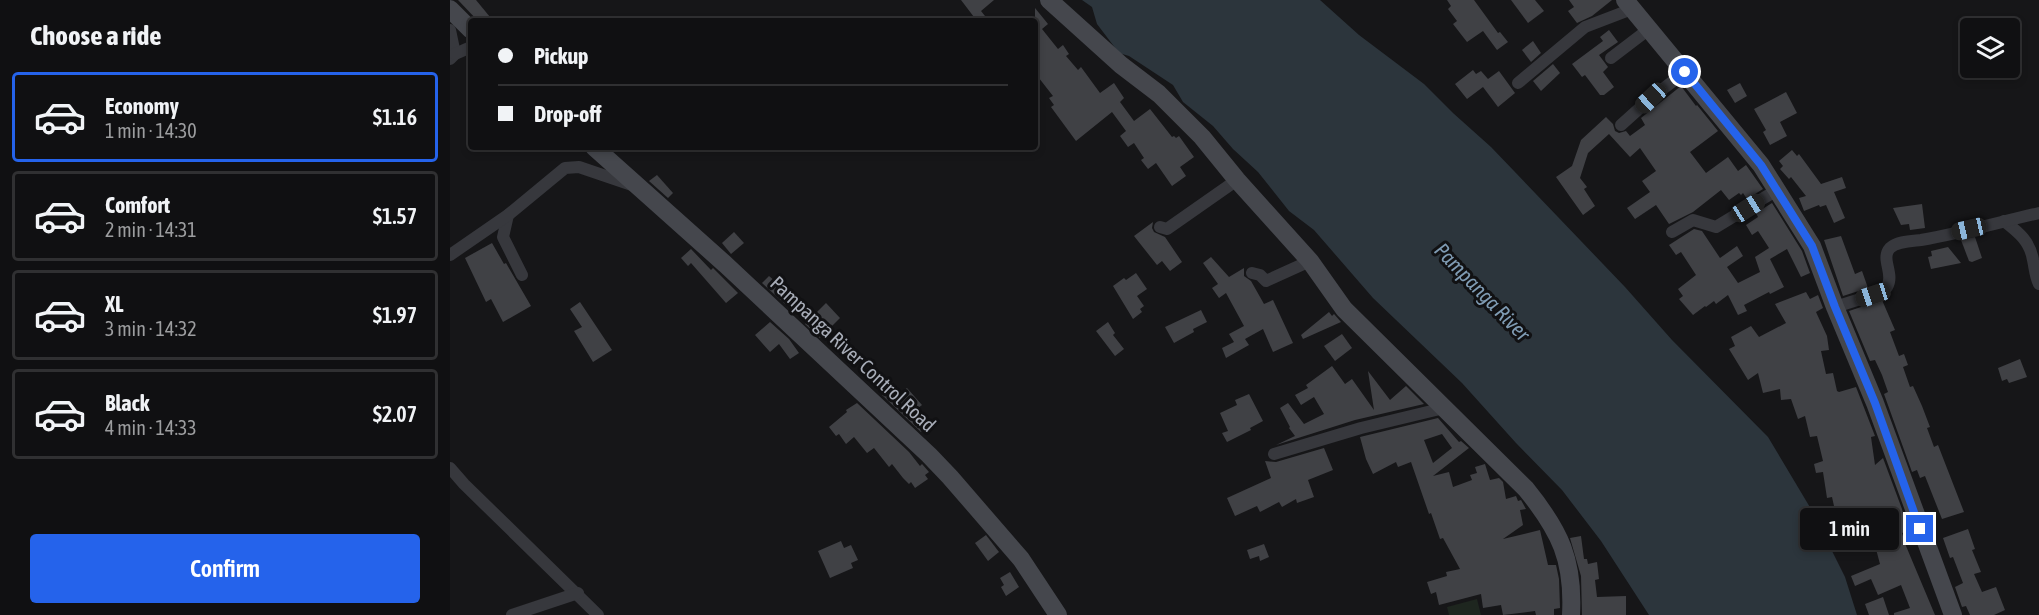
<!DOCTYPE html>
<html lang="en">
<head>
<meta charset="utf-8">
<style>
  :root { --surface:#101012; --page:#1e1e20; --text:#f1f3f6; --muted:#9c9d9f; --line:#303032; --accent:#2563eb }
  body { margin:0; font-family:"Asap Condensed",sans-serif; background:var(--page); color:var(--text); height:100vh; display:flex; flex-direction:column; font-size:22px; white-space:nowrap }
  * { box-sizing:border-box; margin:0 }
  p { font-size:20px; color:var(--muted) }
  .icon { flex:none; width:33px; height:33px; fill:none; stroke:currentColor; stroke-width:2; stroke-linecap:round; stroke-linejoin:round }
  .map { position:relative; flex:1; overflow:hidden }
  .details { display:flex; flex-direction:column; background:var(--surface); width:450px }
  .details>* { flex:none }
  .hud { position:absolute; left:18px; top:18px; width:570px; height:132px; border-radius:6px; box-shadow:0 3px 9px #0003,0 0 0 2px var(--line); display:grid; align-content:center; height:132px; padding:0 30px; background:var(--surface) }
  .buttons { position:absolute; left:1510px; top:18px; display:grid; gap:12px }
  .buttons a { display:grid; place-items:center; width:60px; height:60px; border-radius:6px; background:var(--surface); box-shadow:0 3px 9px #0003,0 0 0 2px var(--line); font-size:30px }
  .end { position:absolute; width:27px; height:27px; margin:-14px; border:8px solid #2563eb; background:#fff; box-shadow:0 0 0 3px #fff }
  .from { border-radius:50% }
  .bubble { position:absolute; height:42px; border-radius:6px; background:var(--surface); box-shadow:0 3px 9px #0003,0 0 0 2px var(--line); font-size:20px; font-weight:600; line-height:42px; text-align:center }
  .car { position:absolute; width:18px; height:36px; margin:-18px -9px; border-radius:8px; box-shadow:0 0 4px 2px #0007; background:linear-gradient(#222 24%,#8ab4d8 0 40%,#222 0 76%,#8ab4d8 0 86%,#222 0) }
  .hud b { display:flex; align-items:center; gap:21px; height:57px; font-size:22px }
  .hud b+b { border-top:2px solid var(--line) }
  .hud i { width:15px; height:15px; background:var(--text) }
  ul { padding:0; list-style:none }
  li { display:flex; align-items:center; gap:18px; height:90px; margin:0 12px 9px; padding:0 18px; border:3px solid var(--line); border-radius:6px }
  li div { flex:1 }
  li b { display:block; font-size:22px }
  li em { font-style:normal; font-weight:600 }
  li.active { border-color:var(--accent) }
  li>.icon { width:54px; height:54px; stroke-width:1.5 }
  h2 { padding:0 30px; font-size:27px; line-height:72px }
  .primary-button { display:flex; gap:12px; margin-top:auto; padding:12px 30px }
  .primary-button a { flex:1; height:69px; border-radius:6px; background:var(--accent); color:#fff; font-size:24px; font-weight:600; line-height:69px; text-align:center }
  main { display:flex; flex:1; min-height:0 }
  .map>svg:first-child { display:block }
  .green { fill:#1e261f }
  .water { fill:#2c353c }
  .building { fill:#404145; fill-rule:evenodd }
  .lines { fill:none; stroke-linecap:round; stroke-linejoin:round }
  .street { stroke:#37383d; stroke-width:12 }
  .secondary { stroke:#45474d; stroke-width:18 }
  .route { stroke:#2563eb; stroke-width:8 }
  .labels { text-anchor:middle; stroke-width:6; stroke-linejoin:round; paint-order:stroke }
  .street-label { font-size:20px; fill:#a8adb8; stroke:#111113 }
  .water-label { font-size:21px; font-style:italic; fill:#7f9bb3; stroke:#111113 }
</style>
</head>
<body>
<main>
<section class="details">
<h2>Choose a ride</h2>
<ul>
<li class="active"><svg class="icon" aria-label="car" viewBox="0 0 24 24"><path d="M5 17H2v-5l4-1 3-4h7l3 4 3 1v5h-3M9 17h6M6 11h13"/><circle cx="7" cy="17" r="2"/><circle cx="17" cy="17" r="2"/></svg><div><b>Economy</b><p>1 min · 14:30</p></div><em>$1.16</em></li>
<li><svg class="icon" aria-label="car" viewBox="0 0 24 24"><path d="M5 17H2v-5l4-1 3-4h7l3 4 3 1v5h-3M9 17h6M6 11h13"/><circle cx="7" cy="17" r="2"/><circle cx="17" cy="17" r="2"/></svg><div><b>Comfort</b><p>2 min · 14:31</p></div><em>$1.57</em></li>
<li><svg class="icon" aria-label="car" viewBox="0 0 24 24"><path d="M5 17H2v-5l4-1 3-4h7l3 4 3 1v5h-3M9 17h6M6 11h13"/><circle cx="7" cy="17" r="2"/><circle cx="17" cy="17" r="2"/></svg><div><b>XL</b><p>3 min · 14:32</p></div><em>$1.97</em></li>
<li><svg class="icon" aria-label="car" viewBox="0 0 24 24"><path d="M5 17H2v-5l4-1 3-4h7l3 4 3 1v5h-3M9 17h6M6 11h13"/><circle cx="7" cy="17" r="2"/><circle cx="17" cy="17" r="2"/></svg><div><b>Black</b><p>4 min · 14:33</p></div><em>$2.07</em></li>
</ul>
<div class="primary-button"><a>Confirm</a></div>
</section>
<div class="map">
<svg width="1589" height="615" viewBox="0 0 1589 615">
  <rect width="100%" height="100%" fill="#161618"/>
  <polygon class="green" points="1027,599 1031,615 999,615 997,607"/>
  <polygon class="water" points="632,0 870,0 909,35 974,84 1003,113 1041,147 1175,287 1222,340 1318,437 1361,509 1395,577 1407,615 1199,615 1151,541 1112,490 1066,443 1012,383 923,298 864,230 839,211 808,172 783,149 763,126 733,102 723,85 679,56 669,53 647,24 642,7"/>
  <g class="building">
    <polygon points="8,0 26,0 40,17 35,21 28,21"/>
    <polygon points="511,0 544,0 531,11 539,21 527,21"/>
    <polygon points="997,0 1024,0 1048,33 1050,32 1058,42 1047,50 1033,31 1017,42 1003,24 1007,21 998,9 1001,6"/>
    <polygon points="1061,0 1085,0 1094,11 1078,23"/>
    <polygon points="1119,0 1162,0 1142,16 1127,23 1118,11 1124,7"/>
    <polygon points="585,8 598,24 592,29 608,49 613,45 619,54 616,56 628,70 631,67 650,93 664,83 674,98 670,102 684,121 700,109 722,137 724,136 726,138 729,136 744,157 730,167 736,176 722,186 706,163 698,169 691,160 694,158 684,143 678,147 670,136 676,131 662,112 626,141 601,107 604,105 599,98 603,96 585,73"/>
    <polygon points="1159,30 1168,42 1149,55 1158,67 1153,72 1164,87 1154,95 1150,95 1135,75 1132,77 1122,64 1153,41 1150,37"/>
    <polygon points="1083,41 1091,53 1081,62 1072,50"/>
    <polygon points="1103,64 1110,73 1091,91 1083,81"/>
    <polygon points="1023,70 1026,74 1031,71 1038,79 1049,71 1065,93 1048,107 1033,87 1017,99 1005,84"/>
    <polygon points="1290,83 1297,96 1285,103 1277,90"/>
    <polygon points="1231,86 1246,106 1247,105 1268,131 1240,152 1256,173 1278,157 1288,171 1296,165 1313,189 1297,199 1293,193 1291,195 1289,193 1279,200 1271,190 1243,212 1219,224 1206,205 1185,219 1177,208 1200,192 1192,181 1206,171 1190,148 1180,157 1159,134 1138,153 1130,178 1137,187 1134,189 1145,206 1133,215 1106,177 1122,166 1131,140 1156,117 1163,124 1165,131 1169,133 1176,131 1180,136 1195,125 1191,118"/>
    <polygon points="1336,92 1347,113 1330,122 1337,136 1320,145 1313,132 1316,130 1304,109"/>
    <polygon points="1342,150 1347,156 1349,154 1371,184 1392,177 1396,188 1384,192 1395,218 1384,223 1376,205 1370,207 1369,205 1354,211 1349,198 1356,196 1341,177 1339,179 1330,169 1333,166 1329,161"/>
    <polygon points="207,175 223,193 218,198 199,181"/>
    <polygon points="1322,203 1352,251 1360,273 1351,277 1337,249 1320,259 1334,287 1320,294 1319,292 1294,305 1297,311 1288,315 1278,295 1266,304 1264,301 1256,307 1255,306 1243,315 1229,299 1233,296 1228,289 1246,275 1231,252 1226,255 1219,245 1244,229 1252,231 1270,258 1287,246 1293,256 1277,267 1288,283 1310,272 1305,257 1319,248 1308,231 1302,235 1296,225 1308,217 1306,213"/>
    <polygon points="1472,204 1475,228 1460,230 1459,224 1451,225 1443,208"/>
    <polygon points="703,222 702,228 704,232 715,237 732,262 720,271 712,261 707,265 684,236"/>
    <polygon points="284,232 294,243 281,254 272,243"/>
    <polygon points="1391,236 1405,274 1412,271 1418,288 1393,296 1374,240"/>
    <polygon points="1525,237 1532,258 1522,262 1519,261 1511,240"/>
    <polygon points="42,243 54,264 56,263 81,306 53,322 41,299 36,302 15,258"/>
    <polygon points="1498,247 1511,263 1481,269 1478,257 1482,256 1481,251"/>
    <polygon points="241,249 261,270 263,268 288,293 276,303 241,263 238,266 231,258"/>
    <polygon points="761,257 779,277 794,268 794,276 801,281 814,304 823,300 843,343 823,352 813,329 795,339 799,345 776,358 772,348 784,342 779,334 794,326 776,293 769,298 762,288 768,284 753,263"/>
    <polygon points="686,273 697,289 687,296 694,306 690,309 692,312 683,319 663,286 674,278 676,280"/>
    <polygon points="319,276 333,288 336,285 346,294 336,305 312,283"/>
    <polygon points="1356,292 1360,299 1368,295 1373,308 1366,312 1377,336 1379,350 1371,351 1376,374 1383,373 1387,391 1389,392 1406,387 1425,436 1421,437 1425,465 1433,458 1452,509 1457,531 1452,533 1456,546 1485,615 1444,615 1444,613 1460,608 1451,585 1428,595 1421,579 1405,586 1401,576 1430,564 1423,538 1399,540 1394,514 1386,515 1382,497 1377,498 1373,472 1366,473 1364,464 1373,461 1367,436 1360,437 1355,416 1348,419 1341,399 1331,400 1330,389 1313,393 1308,373 1298,380 1279,349 1285,346 1281,337 1301,326 1309,337 1336,323 1325,304"/>
    <polygon points="1432,300 1445,330 1440,332 1449,356 1454,354 1458,365 1453,367 1460,387 1463,386 1472,406 1480,427 1477,428 1484,447 1488,445 1514,512 1492,519 1475,476 1470,478 1467,470 1462,472 1434,394 1438,392 1432,375 1425,360 1420,361 1399,311"/>
    <polygon points="130,302 162,350 143,362 124,331 132,327 120,309"/>
    <polygon points="376,303 390,318 370,338 355,324"/>
    <polygon points="751,310 757,322 743,329 744,332 724,343 715,327"/>
    <polygon points="879,312 882,316 884,314 891,322 853,339 851,335"/>
    <polygon points="320,322 339,339 349,353 340,359 329,344 320,352 305,335"/>
    <polygon points="658,322 665,333 663,335 674,349 665,356 646,331"/>
    <polygon points="892,334 902,348 885,361 874,346"/>
    <polygon points="1570,359 1577,377 1559,383 1557,379 1552,381 1548,368"/>
    <polygon points="882,366 895,384 902,379 924,410 918,371 940,400 956,386 974,404 905,420 826,445 845,436 839,428 840,427 830,408 838,403 854,424 874,414 864,397 851,405 845,395 858,388 856,385"/>
    <polygon points="442,382 451,393 457,388 472,405 468,408 481,423 471,432 432,395 433,394 429,389 437,383 439,385"/>
    <polygon points="799,394 813,421 800,428 801,430 777,442 772,433 778,431 770,413 787,405 785,400"/>
    <polygon points="407,403 459,452 470,466 472,464 479,472 475,475 478,479 465,488 461,482 459,484 453,478 442,464 439,467 424,448 417,453 404,437 396,444 389,434 386,436 379,427 397,412 396,410"/>
    <path d="M988,418l21,24 2,-1 8,7 -36,28 16,-4 4,15 19,-7 -2,-5 7,-2 -2,-6 10,-3 5,16 9,-2 4,4 3,17 10,-3 2,5 3,-1 5,9 -6,1 3,15 -20,14 37,-9 8,35h8l3,14 1,29 -6,1v6h-18l-1,-4 -32,4 -2,-10 -18,3 -2,-14 -42,11 -3,-13 -5,2 -4,-12 20,-6 -1,-4 14,-3 -17,-31 -3,1 -9,-26 -2,1 -18,-52 -13,5 -2,-5 -23,12 -7,-15 -6,-22zM992,434l10,14 -19,15 -9,-23z"/>
    <polygon points="874,448 883,470 858,480 864,497 847,503 846,499 832,507 829,502 810,512 807,506 785,516 777,498 821,478 815,461 826,462"/>
    <polygon points="1518,529 1525,549 1522,550 1531,572 1524,574 1532,592 1546,587 1555,610 1544,615 1520,615 1516,606 1512,607 1505,587 1513,583 1503,557 1500,558 1493,538"/>
    <polygon points="536,535 549,552 538,561 525,543"/>
    <polygon points="1131,536 1134,559 1137,559 1138,564 1147,562 1149,579 1145,580 1147,597 1176,596 1176,615 1132,615 1131,576 1120,538"/>
    <polygon points="391,541 394,548 401,545 408,560 401,563 403,568 380,578 368,551"/>
    <polygon points="814,544 819,557 810,561 809,556 800,559 797,550"/>
    <polygon points="560,572 569,587 556,596 551,587 554,585 550,578"/>
    <polygon points="1433,597 1439,615 1419,615 1415,604"/>
  </g>
  <g class="lines">
    <g class="street">
      <polyline points="0,30 5,54 0,59"/>
      <polyline points="5,54 21,47"/>
      <polyline points="1161,58 1199,29"/>
      <polyline points="1068,83 1135,27 1182,9"/>
      <polyline points="1171,125 1201,98 1235,72"/>
      <polyline points="58,215 53,237 72,275"/>
      <path d="M1554,221c14,11 26,20 29,39 2,9 2,16 6,24"/>
      <polyline points="710,227 717,229 787,180"/>
      <polyline points="1222,232 1243,220 1266,227 1327,190"/>
      <polyline points="0,255 58,215 115,168 129,167 182,185"/>
      <polyline points="802,273 810,275 816,281 860,261"/>
      <path d="M1385,307l38,-12 14,-8c8,-13 -7,-28 3,-39 7,-7 22,-7 31,-8 40,-7 79,-18 118,-27"/>
      <polyline points="824,454 911,428 994,408"/>
      <polyline points="0,468 14,484 148,615"/>
      <polyline points="62,615 128,593"/>
    </g>
    <g class="secondary">
      <path d="M599,0l72,65 38,29 43,43 35,43 73,81 34,48 182,180c34,42 48,71 45,126"/>
      <polyline points="1175,0 1311,165 1362,246 1385,307 1425,403 1503,615"/>
      <polyline points="0,9 21,30"/>
      <polyline points="144,147 275,264 479,455 500,477 571,559 608,615"/>
    </g>
  </g>
  <g class="lines">
    <polyline class="route" points="1235,72 1311,165 1362,246 1385,307 1425,403 1470,529"/>
  </g>
  <g class="labels">
    <g class="street-label">
      <text transform="translate(403 354) rotate(43)" y="7">Pampanga River Control Road</text>
    </g>
    <g class="water-label">
      <text transform="translate(1032 292) rotate(46)" y="7">Pampanga River</text>
    </g>
  </g>
</svg>
<div class="buttons">
<a><svg class="icon" aria-label="layers" viewBox="0 0 24 24"><path d="M12 4l9 5-9 5-9-5zM3 14l9 5 9-5"/></svg></a>
</div>
<i class="end from" style="left:1235px;top:72px"></i>
<i class="end" style="left:1470px;top:529px"></i>
<div class="bubble" style="left:1350px;top:508px;width:99px">1 min</div>
<i class="car" style="left:1201px;top:98px;rotate:227deg"></i>
<i class="car" style="left:1298px;top:208px;rotate:58deg"></i>
<i class="car" style="left:1519px;top:229px;rotate:257deg"></i>
<i class="car" style="left:1423px;top:295px;rotate:252deg"></i>
<div class="hud">
<b><i class="from"></i>Pickup</b>
<b><i></i>Drop-off</b>
</div>
</div>
</main>
</body>
</html>
